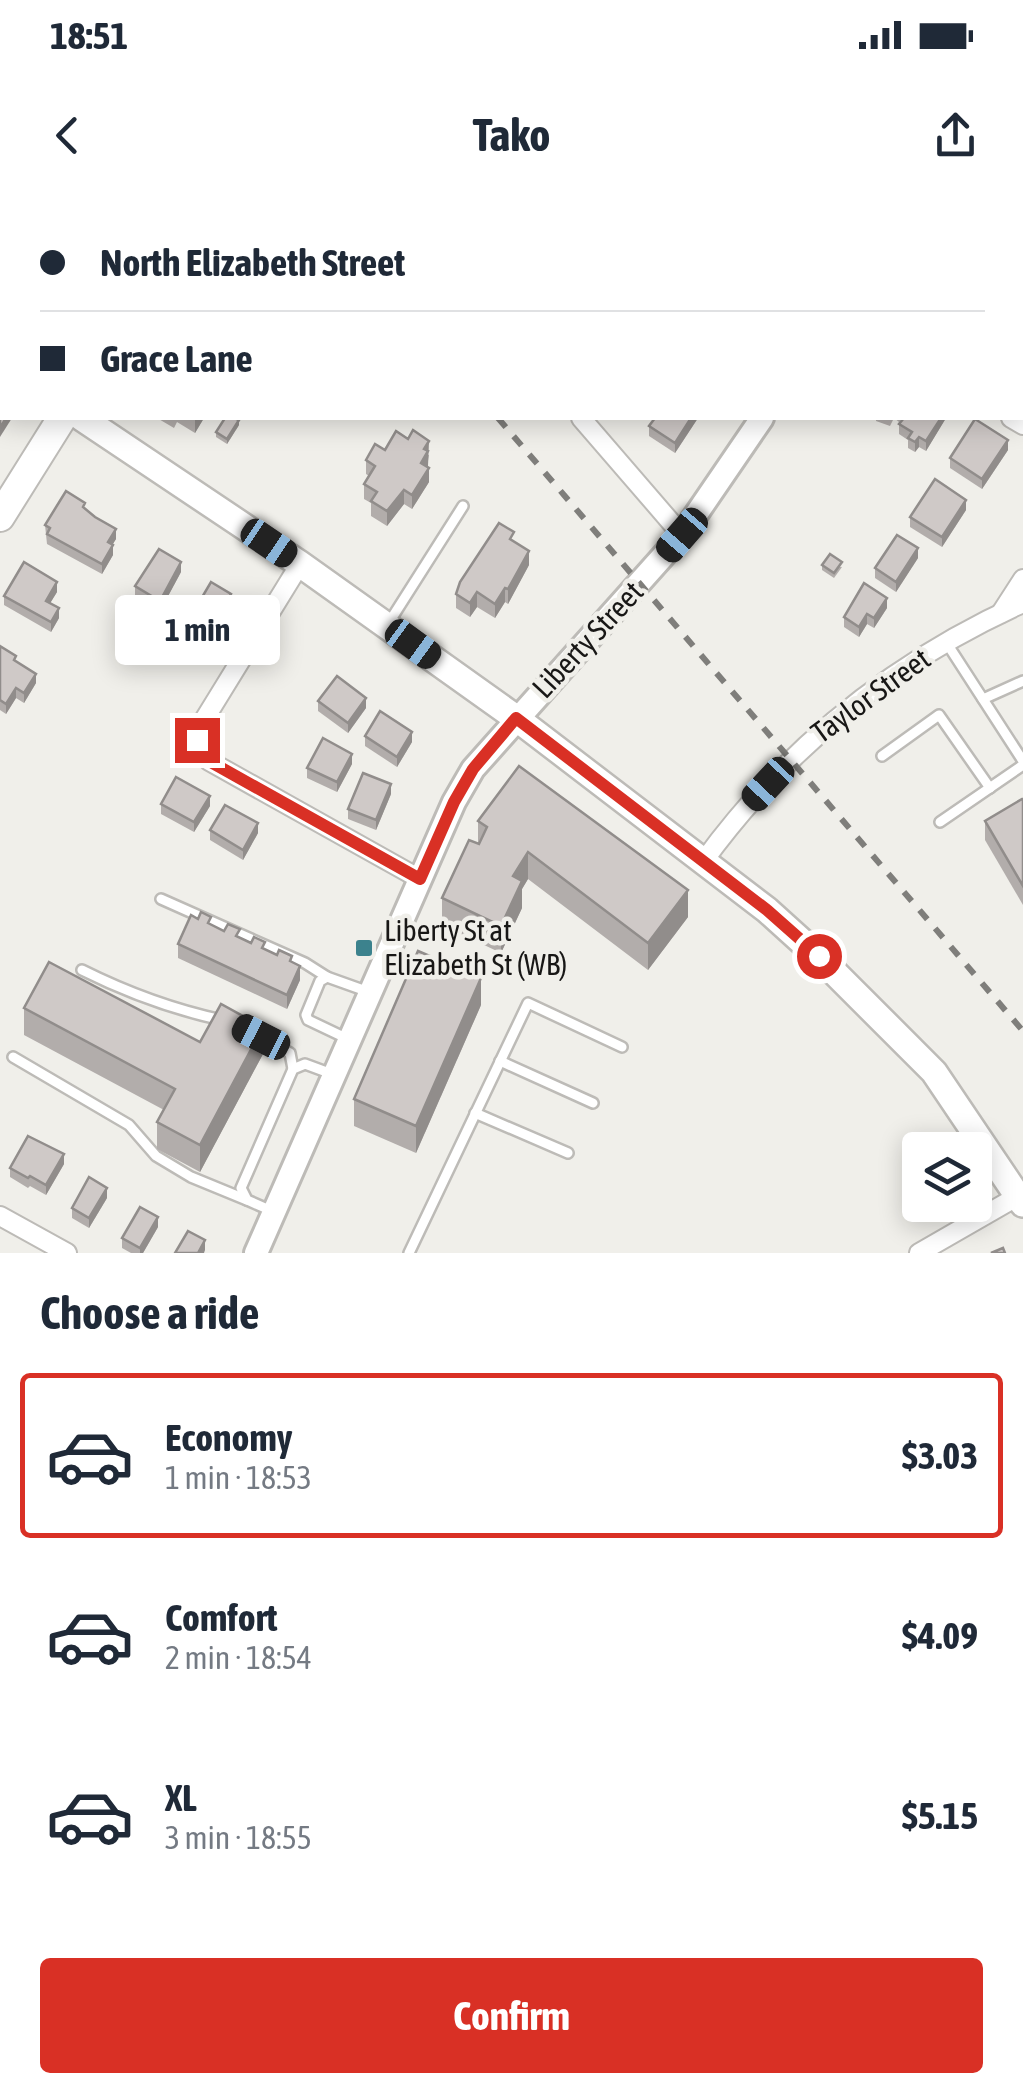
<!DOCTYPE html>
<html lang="en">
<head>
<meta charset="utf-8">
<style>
  :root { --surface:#fff; --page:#f2f2f3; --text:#1f2937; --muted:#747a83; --line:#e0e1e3; --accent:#d93025 }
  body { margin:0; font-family:"Asap Condensed",sans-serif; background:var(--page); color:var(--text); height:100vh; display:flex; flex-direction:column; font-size:38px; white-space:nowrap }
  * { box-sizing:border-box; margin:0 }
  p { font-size:32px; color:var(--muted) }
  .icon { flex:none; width:55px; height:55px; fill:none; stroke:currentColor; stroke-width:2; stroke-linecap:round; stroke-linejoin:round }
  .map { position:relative; height:1053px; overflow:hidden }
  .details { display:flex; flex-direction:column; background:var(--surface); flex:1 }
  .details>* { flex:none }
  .top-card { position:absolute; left:0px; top:0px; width:1025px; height:220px; box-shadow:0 5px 25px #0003; display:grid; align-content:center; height:220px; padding:0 40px; background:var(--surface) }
  .fabs { position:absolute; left:902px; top:932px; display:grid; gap:20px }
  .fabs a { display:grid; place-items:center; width:90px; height:90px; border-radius:10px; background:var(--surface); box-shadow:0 5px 25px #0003; font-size:50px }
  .end { position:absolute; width:45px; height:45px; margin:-22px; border:12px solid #d93025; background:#fff; box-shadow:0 0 0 5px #fff }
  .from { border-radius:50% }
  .bubble { position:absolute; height:70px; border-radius:10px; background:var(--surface); box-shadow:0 5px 25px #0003; font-size:32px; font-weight:700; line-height:70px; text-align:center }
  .car { position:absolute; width:30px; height:60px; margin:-30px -15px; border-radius:12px; box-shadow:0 0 8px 2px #0007; background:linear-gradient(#222 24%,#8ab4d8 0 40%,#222 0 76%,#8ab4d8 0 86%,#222 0) }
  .top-card b { display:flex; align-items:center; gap:35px; height:95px; font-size:38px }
  .top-card b+b { border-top:2px solid var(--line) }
  .top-card i { width:25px; height:25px; background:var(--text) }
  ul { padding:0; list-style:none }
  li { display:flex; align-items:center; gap:30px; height:165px; margin:0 20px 15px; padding:0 20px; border:5px solid transparent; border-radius:10px }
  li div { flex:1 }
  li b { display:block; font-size:38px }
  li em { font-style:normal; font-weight:700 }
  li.active { border-color:var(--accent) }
  li>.icon { width:90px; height:90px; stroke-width:1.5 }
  h2 { padding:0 40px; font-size:45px; line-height:120px }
  .action { display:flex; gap:20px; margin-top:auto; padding:20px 40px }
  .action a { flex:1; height:115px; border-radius:10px; background:var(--accent); color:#fff; font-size:40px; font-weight:700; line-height:115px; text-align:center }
  .status { display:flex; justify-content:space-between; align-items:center; height:70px; padding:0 50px; background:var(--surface); direction:ltr }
  .status svg { height:28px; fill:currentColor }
  header { display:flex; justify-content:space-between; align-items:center; height:130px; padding:0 40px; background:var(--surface); font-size:45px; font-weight:700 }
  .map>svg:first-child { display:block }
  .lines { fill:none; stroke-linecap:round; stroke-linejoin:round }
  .service-casing { stroke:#bdbbb7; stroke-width:14 }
  .minor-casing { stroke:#bdbbb7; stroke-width:22 }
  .tertiary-casing { stroke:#bdbbb7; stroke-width:28 }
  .secondary-casing { stroke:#bdbbb7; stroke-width:30 }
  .primary-casing { stroke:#bdbbb7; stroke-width:32 }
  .service { stroke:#fff; stroke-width:9 }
  .minor { stroke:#fff; stroke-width:18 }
  .tertiary { stroke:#fff; stroke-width:22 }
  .secondary { stroke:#fff; stroke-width:25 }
  .primary { stroke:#fff; stroke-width:28 }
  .rail { stroke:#7f7e7b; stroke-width:6; stroke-dasharray:12 12; stroke-linecap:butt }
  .wall { fill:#b2adab }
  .shaded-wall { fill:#918d8b }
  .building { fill:#cfc9c7; stroke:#918d8b; stroke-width:2.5 }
  .route { stroke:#d93025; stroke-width:12 }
  .poi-dot { fill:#3c828d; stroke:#f0efea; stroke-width:4 }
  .labels { text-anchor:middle; stroke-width:9; stroke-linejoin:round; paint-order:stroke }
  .street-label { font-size:30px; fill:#181716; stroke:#f0efea }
  .poi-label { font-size:30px; fill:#181716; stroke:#f0efea; text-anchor:start }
</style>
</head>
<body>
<div class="status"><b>18:51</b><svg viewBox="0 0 49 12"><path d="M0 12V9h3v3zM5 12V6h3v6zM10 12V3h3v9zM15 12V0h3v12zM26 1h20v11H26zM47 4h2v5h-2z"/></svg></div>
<header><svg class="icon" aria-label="back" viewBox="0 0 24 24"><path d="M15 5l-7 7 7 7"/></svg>Tako<svg class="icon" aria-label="share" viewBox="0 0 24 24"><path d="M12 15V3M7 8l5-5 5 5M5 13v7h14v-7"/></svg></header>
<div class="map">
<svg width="1023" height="1053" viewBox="0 0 1023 1053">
  <rect width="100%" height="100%" fill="#f0efea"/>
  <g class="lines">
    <g class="service-casing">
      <g id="service">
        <polyline points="388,424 463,306"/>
        <polyline points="946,442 1023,561"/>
        <polyline points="983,499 1023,481"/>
        <polyline points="882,556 939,515 990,588"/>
        <polyline points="940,622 1023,565"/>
        <polyline points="161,699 305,763 327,777"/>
        <path d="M82,770c46,23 89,39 140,50"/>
        <polyline points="254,834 290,853 293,869"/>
        <polyline points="348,839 308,820 306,815 320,781 327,777 369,792"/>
        <polyline points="13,857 129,925 156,956 191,977 247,1000"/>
        <polyline points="500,861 593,903"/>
        <polyline points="475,913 568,953"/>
        <polyline points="272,1011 247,1000 241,988 293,869 305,864 332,874"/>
        <polyline points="409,1053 528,803 622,847"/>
      </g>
    </g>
    <g class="minor-casing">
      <g id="minor">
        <polyline points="401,0 403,2"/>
        <polyline points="598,2 600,0"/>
        <polyline points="0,160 2,162"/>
        <polyline points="581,218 682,335"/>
        <polyline points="1011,218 1023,225"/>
        <polyline points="300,364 199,528 198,547 209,561 420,679"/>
        <polyline points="1001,413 1023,379"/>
        <path d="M703,662c83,-114 191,-201 320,-259"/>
        <polyline points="0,1016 67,1053"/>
        <polyline points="919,1053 1018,996"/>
      </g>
    </g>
    <g class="tertiary-casing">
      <g id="tertiary">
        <polyline points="903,2 905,0"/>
        <polyline points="256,1053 454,602 473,569 682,335 762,218"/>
      </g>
    </g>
    <g class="secondary-casing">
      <polyline id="secondary" points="82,218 300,364 516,518 767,710 819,757 934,872 1023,1004"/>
    </g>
    <g class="primary-casing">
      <g id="primary">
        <polyline points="193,2 194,0"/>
        <polyline points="0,317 62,218"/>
      </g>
    </g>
    <use href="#service" class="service"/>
    <use href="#minor" class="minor"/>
    <use href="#tertiary" class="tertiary"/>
    <use href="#secondary" class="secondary"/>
    <use href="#primary" class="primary"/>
    <g class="rail">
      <polyline points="311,0 313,2"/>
      <polyline points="498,218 1023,831"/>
    </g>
  </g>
  <g class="wall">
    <polygon points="157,218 204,218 195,233 177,222 174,228"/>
    <polygon points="655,218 698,218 675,253 649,236 649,226"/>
    <polygon points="876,218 903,218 899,222 894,218 890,226 876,221"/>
    <polygon points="946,218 926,251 919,247 915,252 908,248 908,240 899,234 899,224"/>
    <polygon points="239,225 227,244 216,237 216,232"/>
    <polygon points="385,250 429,255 427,267 429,282 412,309 404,304 387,326 371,316 371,303 364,299 364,284 369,276 366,274 366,260"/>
    <polygon points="1008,250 982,289 950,268 950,258"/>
    <polygon points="85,309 116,339 112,345 113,355 102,374 47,344 45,325"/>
    <polygon points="966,310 942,347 910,327 910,317"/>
    <polygon points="514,341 529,365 508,404 505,402 495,418 477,407 470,417 456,408 456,394"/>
    <polygon points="918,358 896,392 875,378 875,368"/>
    <polygon points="822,365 842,367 834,378 822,370"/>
    <polygon points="181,372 160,411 135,396 135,386"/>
    <polygon points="57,392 50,403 59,418 51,432 4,405 4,396"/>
    <polygon points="231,404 229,407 234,420 217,448 188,431 188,421"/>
    <polygon points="887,408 874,428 867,424 859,437 844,427 844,417"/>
    <polygon points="0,446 36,483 24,503 16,498 6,514 0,510"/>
    <polygon points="318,501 366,508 348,533 318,511"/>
    <polygon points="365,536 412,542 397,567 365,546"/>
    <polygon points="352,564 337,592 307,578 307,568"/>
    <polygon points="391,594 376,630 348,619 348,609"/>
    <polygon points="1023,600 1023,705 985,640 985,621"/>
    <polygon points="161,604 210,606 194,632 161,614"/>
    <polygon points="478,621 688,717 648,770 528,679 522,689 522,708 501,753 442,725 442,698 478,644"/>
    <polygon points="210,630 258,633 243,660 210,640"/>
    <polygon points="211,725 292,762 300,780 287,809 178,758 178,744"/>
    <polygon points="481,805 416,953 354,926 354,899"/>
    <polygon points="24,808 200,842 263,854 200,972 157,949 157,922 164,910 24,835"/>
    <polygon points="64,964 46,995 30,986 28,988 10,977 10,968"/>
    <polygon points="107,998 89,1028 72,1018 72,1008"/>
    <polygon points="158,1027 143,1053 131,1053 122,1048 122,1038"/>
  </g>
  <g class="shaded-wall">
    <polygon points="6,218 12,218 0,237 0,228"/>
    <polygon points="195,218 204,218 195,233"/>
    <polygon points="691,218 698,218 675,253 675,243"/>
    <polygon points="941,218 946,218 926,251 926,241"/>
    <polygon points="239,220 239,225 227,244 227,239"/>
    <polygon points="919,237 919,247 915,252 915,242"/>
    <polygon points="1008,240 1008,250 982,289 982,279"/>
    <polygon points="429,241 428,266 421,277 421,263 424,249"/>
    <polygon points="429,268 429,282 412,309 412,295"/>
    <polygon points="404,290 404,304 387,326 387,311"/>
    <polygon points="966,300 966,310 942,347 942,337"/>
    <polygon points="116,329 116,339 108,352 108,342"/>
    <polygon points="113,345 113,355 102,374 102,364"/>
    <polygon points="918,348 918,358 896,392 896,382"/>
    <polygon points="529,351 529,365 508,404 508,389"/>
    <polygon points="181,362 181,372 160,411 160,401"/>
    <polygon points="57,382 57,392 46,410 46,401"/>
    <polygon points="505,388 505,402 495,418 495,404"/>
    <polygon points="477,392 477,407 470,417 470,403"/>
    <polygon points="887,398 887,408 874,428 874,418"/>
    <polygon points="59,408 59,418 51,432 51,422"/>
    <polygon points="234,410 234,420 217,448 217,439"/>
    <polygon points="867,414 867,424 859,437 859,427"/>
    <polygon points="36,474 36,483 24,503 24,493"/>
    <polygon points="16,488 16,498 6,514 6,504"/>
    <polygon points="366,498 366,508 348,533 348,523"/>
    <polygon points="412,532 412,542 397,567 397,557"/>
    <polygon points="352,554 352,564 337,592 337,582"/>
    <polygon points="391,584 391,594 376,630 376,620"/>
    <polygon points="210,596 210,606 194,632 194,622"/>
    <polygon points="258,623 258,633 243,660 243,650"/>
    <polygon points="528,652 528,679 522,689 522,708 501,753 501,726 513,676"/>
    <polygon points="688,690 688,717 648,770 648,743"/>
    <polygon points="300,766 300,780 287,809 287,795"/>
    <polygon points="481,778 481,805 416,953 416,926"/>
    <polygon points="263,827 263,854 200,972 200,945"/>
    <polygon points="64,954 64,964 46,995 46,985"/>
    <polygon points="107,988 107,998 89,1028 89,1018"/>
    <polygon points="158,1017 158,1027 143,1053 140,1053 140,1048"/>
    <polygon points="205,1040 205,1050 204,1053 198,1053"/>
  </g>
  <g class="building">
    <polygon points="632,0 676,0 680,2 631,2"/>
    <polygon points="834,0 860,0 858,2 838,2"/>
    <polygon points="960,0 1011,0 1015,2 958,2"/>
    <polygon points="0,200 2,202 2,218 6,218 0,228"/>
    <polygon points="225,218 234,218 239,220 227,239 216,232"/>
    <polygon points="655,218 691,218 675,243 649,226"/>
    <polygon points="904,218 941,218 926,241 919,237 915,242 908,238 912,232 899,224"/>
    <polygon points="975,219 1008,240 982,279 950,258"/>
    <polygon points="413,230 429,241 424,249 428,251 421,263 429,268 412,295 404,290 387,311 371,301 377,292 364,284 375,266 366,260 375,244 385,250 396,231 408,239"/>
    <polygon points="935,279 966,300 942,337 910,317"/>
    <polygon points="66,291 85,303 83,307 95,317 116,329 108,342 113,345 102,364 47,334 50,328 45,325"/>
    <polygon points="499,323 514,332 510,339 529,351 508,389 505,388 495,404 477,392 470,403 456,394 460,382"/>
    <polygon points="897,335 918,348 896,382 875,368"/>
    <polygon points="159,349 181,362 160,401 135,386"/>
    <polygon points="830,354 842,362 834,373 822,365"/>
    <polygon points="24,362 57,382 46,401 59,408 51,422 4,396"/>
    <polygon points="211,382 231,394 225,404 234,410 217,439 188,421"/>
    <polygon points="864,383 887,398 874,418 867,414 859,427 844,417"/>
    <polygon points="0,446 16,456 14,460 36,474 24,493 16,488 6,504 0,500"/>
    <polygon points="337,476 366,498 348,523 318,501"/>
    <polygon points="380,511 412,532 397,557 365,536"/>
    <polygon points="323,538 352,554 337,582 307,568"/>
    <polygon points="519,566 688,690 648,743 528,652 513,676 522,681 501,726 442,698 469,640 479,644 487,627 478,621"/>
    <polygon points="363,573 391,584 376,620 348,609"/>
    <polygon points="176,577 210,596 194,622 161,604"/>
    <polygon points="1022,599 1023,600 1023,686 985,621"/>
    <polygon points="225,605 258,623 243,650 210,630"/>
    <polygon points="201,712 211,717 208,723 224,731 228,724 240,729 236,736 251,743 254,737 265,742 262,748 277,755 279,750 292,756 290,761 300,766 287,795 178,744 191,715 198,719"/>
    <polygon points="418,751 481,778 416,926 354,899"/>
    <polygon points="49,762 200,842 221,804 263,827 200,945 157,922 175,889 24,808"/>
    <polygon points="28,936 64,954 46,985 30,976 28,978 10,968"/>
    <polygon points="89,977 107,988 89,1018 72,1008"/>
    <polygon points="140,1007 158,1017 140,1048 122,1038"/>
    <polygon points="188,1031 205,1040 198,1053 175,1053"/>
    <polygon points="1003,1048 1005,1053 991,1053"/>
  </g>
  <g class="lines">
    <polyline class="route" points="197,540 203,556 209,561 420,679 454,602 473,569 516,518 767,710 819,756"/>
  </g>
  <rect class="poi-dot" x="354" y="738" width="20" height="20" rx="5"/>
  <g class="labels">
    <g class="street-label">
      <text transform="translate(588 440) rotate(-47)" y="10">Liberty Street</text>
      <text transform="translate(871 496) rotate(-36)" y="10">Taylor Street</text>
    </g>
    <g class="poi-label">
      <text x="384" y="741">Liberty St at<tspan x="384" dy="34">Elizabeth St (WB)</tspan></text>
    </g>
  </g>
</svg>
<div class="fabs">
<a><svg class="icon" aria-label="layers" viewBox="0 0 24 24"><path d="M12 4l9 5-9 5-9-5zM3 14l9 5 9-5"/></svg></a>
</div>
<i class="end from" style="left:819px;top:756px"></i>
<i class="end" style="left:197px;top:540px"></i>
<div class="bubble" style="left:115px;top:395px;width:165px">1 min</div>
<i class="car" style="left:682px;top:335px;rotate:221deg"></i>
<i class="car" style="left:269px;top:343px;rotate:124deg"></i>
<i class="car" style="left:413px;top:444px;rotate:126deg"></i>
<i class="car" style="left:768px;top:584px;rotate:223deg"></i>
<i class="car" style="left:261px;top:837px;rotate:297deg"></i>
<div class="top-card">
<b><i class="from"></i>North Elizabeth Street</b>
<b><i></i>Grace Lane</b>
</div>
</div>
<section class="details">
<h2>Choose a ride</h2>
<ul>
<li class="active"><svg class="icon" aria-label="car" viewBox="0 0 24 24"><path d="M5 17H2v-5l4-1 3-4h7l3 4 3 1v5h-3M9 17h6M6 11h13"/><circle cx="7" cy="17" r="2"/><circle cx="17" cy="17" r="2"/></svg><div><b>Economy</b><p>1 min · 18:53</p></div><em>$3.03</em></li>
<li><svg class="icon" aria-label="car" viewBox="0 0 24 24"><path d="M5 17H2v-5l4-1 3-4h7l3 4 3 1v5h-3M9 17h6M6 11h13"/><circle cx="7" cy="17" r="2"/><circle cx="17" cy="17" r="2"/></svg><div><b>Comfort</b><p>2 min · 18:54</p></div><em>$4.09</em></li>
<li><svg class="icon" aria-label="car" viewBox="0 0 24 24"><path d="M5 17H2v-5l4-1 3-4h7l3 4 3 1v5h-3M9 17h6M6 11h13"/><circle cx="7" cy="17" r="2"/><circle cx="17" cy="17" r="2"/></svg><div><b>XL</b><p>3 min · 18:55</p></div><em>$5.15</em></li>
</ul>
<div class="action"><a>Confirm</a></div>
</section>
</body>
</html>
